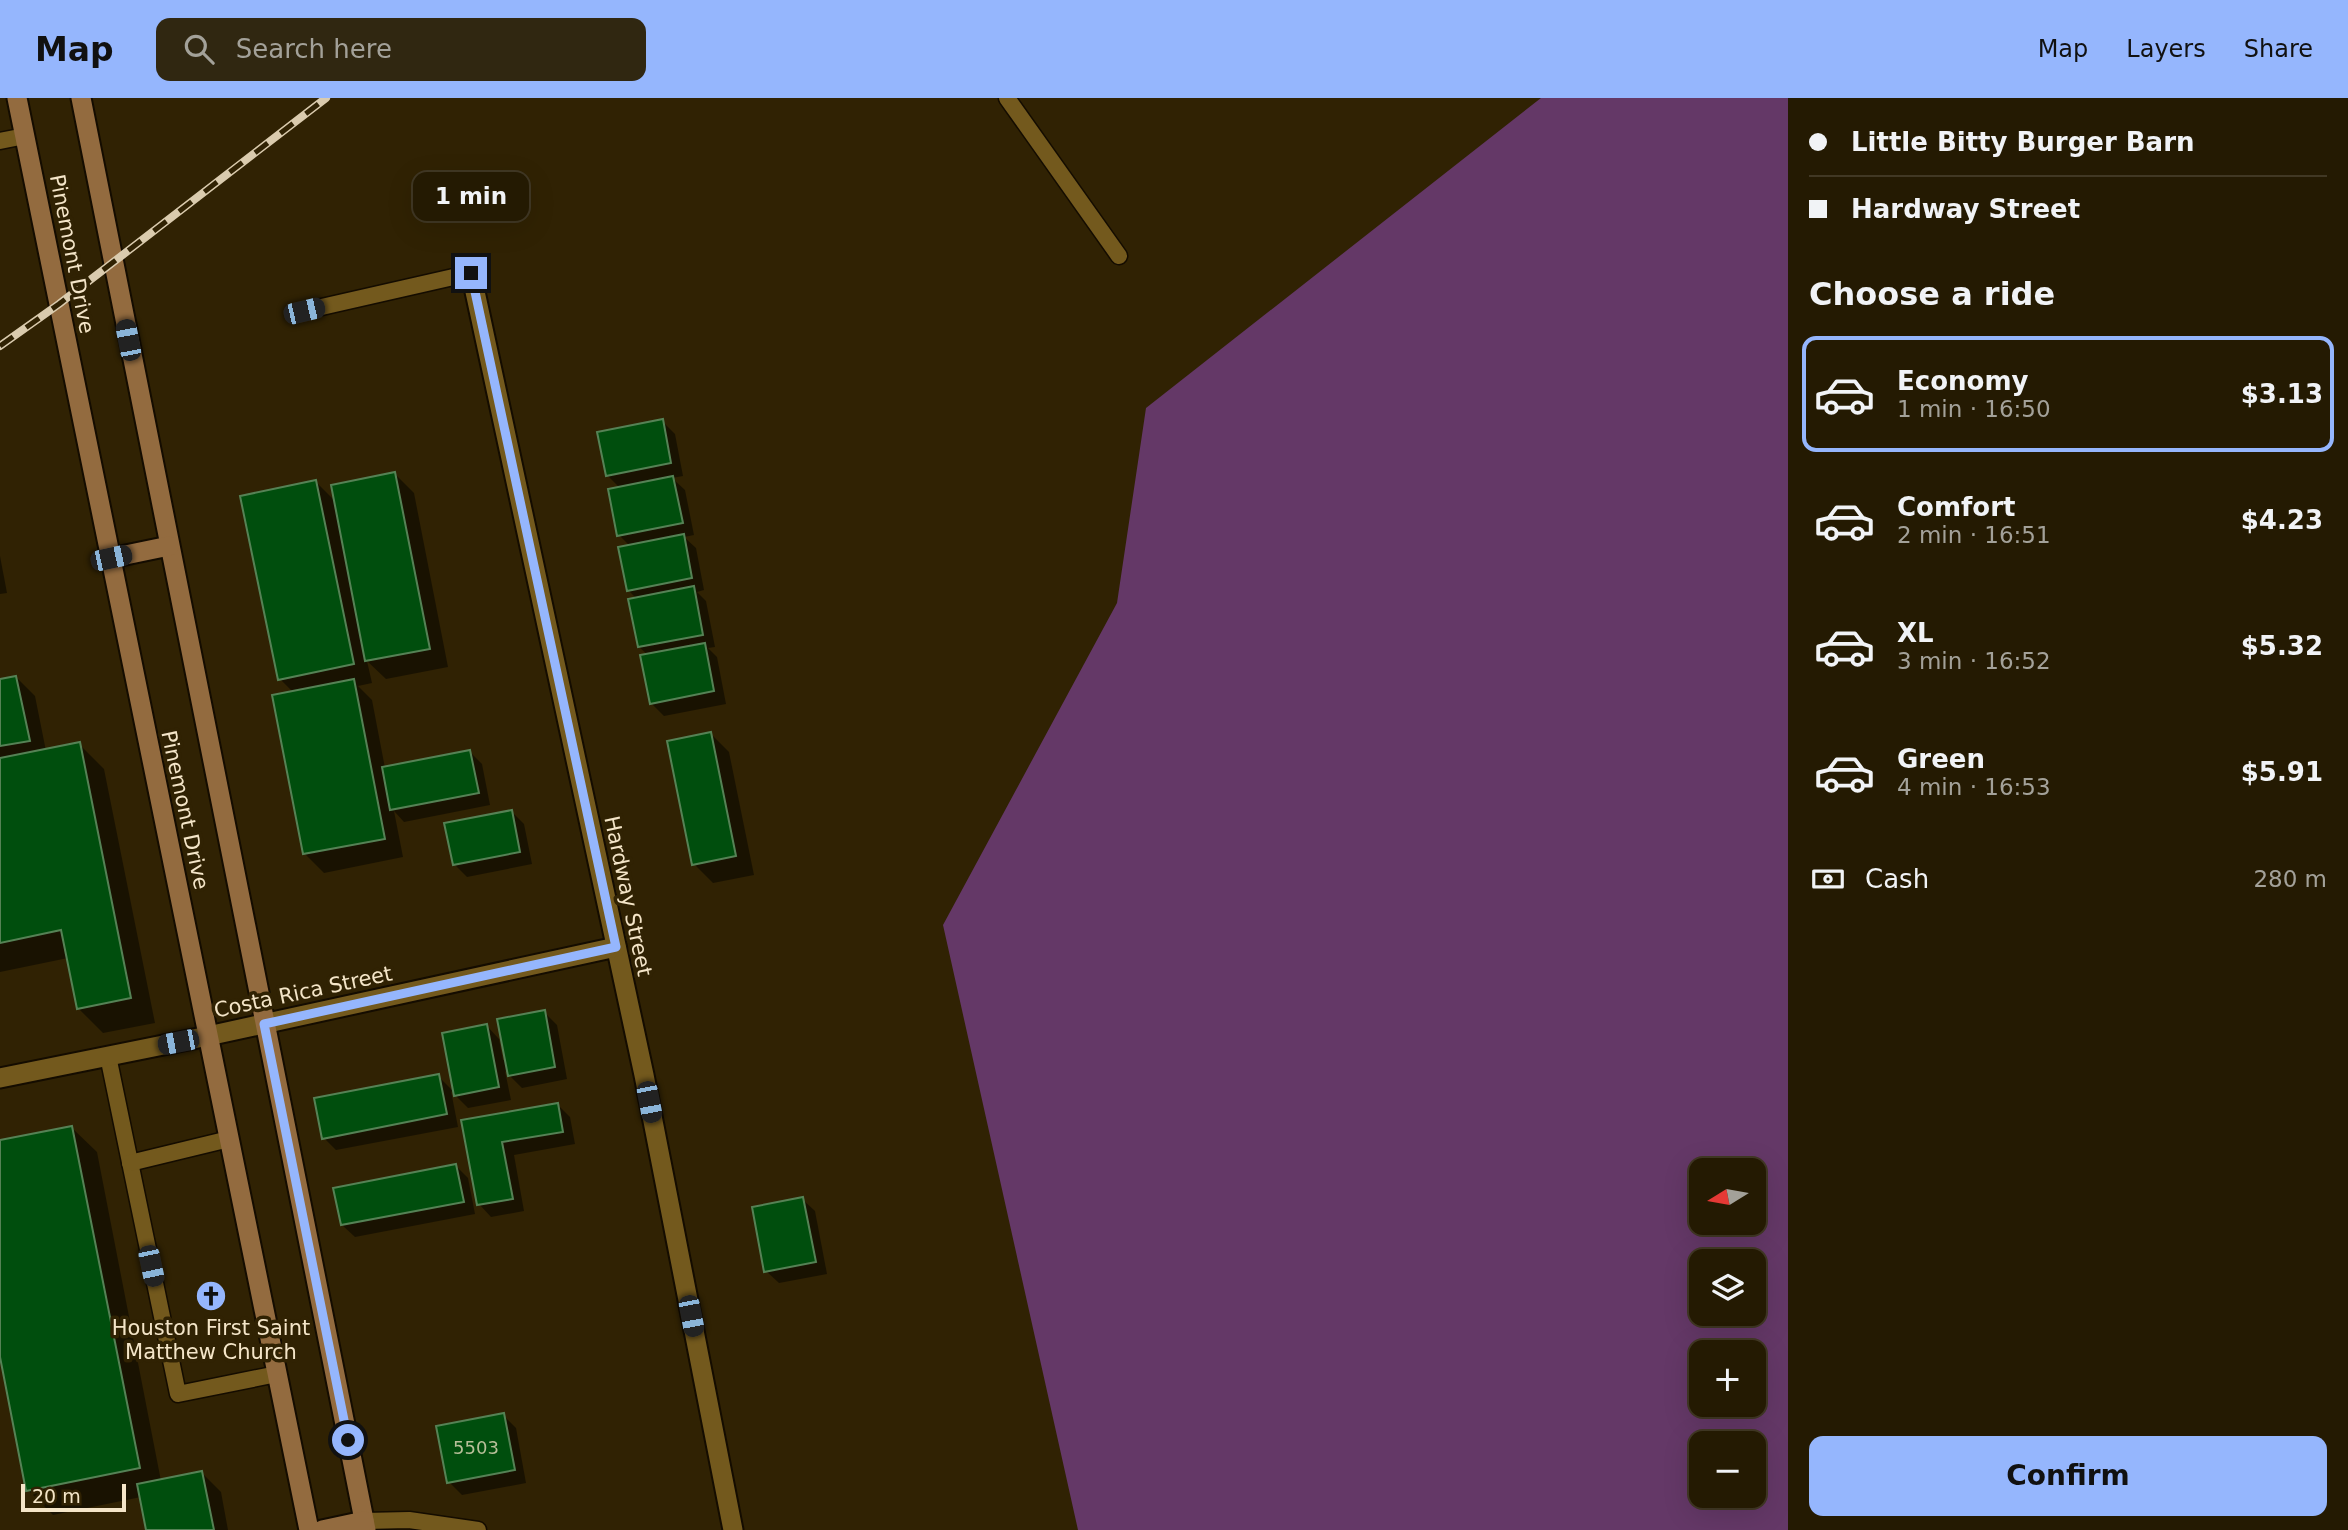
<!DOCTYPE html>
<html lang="en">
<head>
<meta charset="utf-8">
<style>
  :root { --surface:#241a02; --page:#302711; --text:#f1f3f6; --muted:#a3a199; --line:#413824; --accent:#95b6fd }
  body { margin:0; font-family:"DejaVu Sans",sans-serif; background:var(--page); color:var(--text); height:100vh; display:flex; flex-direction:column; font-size:26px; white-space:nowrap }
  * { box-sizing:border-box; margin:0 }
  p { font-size:23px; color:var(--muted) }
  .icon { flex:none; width:38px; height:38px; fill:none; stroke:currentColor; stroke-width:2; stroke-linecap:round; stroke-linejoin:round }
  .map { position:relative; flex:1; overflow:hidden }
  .side { display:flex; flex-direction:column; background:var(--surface); width:560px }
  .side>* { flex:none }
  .guide { display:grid; align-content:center; height:154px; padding:0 21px; background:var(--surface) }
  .needle { width:46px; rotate:259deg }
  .controls { position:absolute; left:1689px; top:1060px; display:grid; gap:14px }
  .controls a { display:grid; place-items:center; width:77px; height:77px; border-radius:14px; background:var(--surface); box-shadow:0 7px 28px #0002,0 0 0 2px var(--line); font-size:35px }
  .scale { position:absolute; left:21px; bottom:18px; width:105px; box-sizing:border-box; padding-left:7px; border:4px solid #f4e5c8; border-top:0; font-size:19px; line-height:24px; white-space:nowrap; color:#f4e5c8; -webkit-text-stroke:5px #302203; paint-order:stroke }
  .end { position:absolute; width:32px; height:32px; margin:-16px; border:9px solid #95b6fd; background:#111; box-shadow:0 0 0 4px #111 }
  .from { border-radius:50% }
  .bubble { position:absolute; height:49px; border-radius:14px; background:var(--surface); box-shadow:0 7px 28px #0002,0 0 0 2px var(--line); font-size:23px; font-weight:700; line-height:49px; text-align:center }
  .car { position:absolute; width:21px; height:42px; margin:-21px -10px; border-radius:9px; box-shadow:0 0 5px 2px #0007; background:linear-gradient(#222 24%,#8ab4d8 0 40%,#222 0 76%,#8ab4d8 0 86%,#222 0) }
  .guide b { display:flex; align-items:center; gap:24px; height:66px; font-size:26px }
  .guide b+b { border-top:2px solid var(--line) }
  .guide i { width:18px; height:18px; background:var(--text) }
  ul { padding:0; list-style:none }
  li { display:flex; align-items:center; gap:21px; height:116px; margin:0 14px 10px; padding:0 7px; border:4px solid transparent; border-radius:14px }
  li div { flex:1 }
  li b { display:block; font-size:26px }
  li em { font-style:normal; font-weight:700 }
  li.active { border-color:var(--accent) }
  li>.icon { width:63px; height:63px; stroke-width:1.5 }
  h2 { padding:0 21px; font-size:32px; line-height:84px }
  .pay { display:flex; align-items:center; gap:18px; height:77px; padding:0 21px; font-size:26px }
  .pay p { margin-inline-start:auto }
  .button { display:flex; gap:14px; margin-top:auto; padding:14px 21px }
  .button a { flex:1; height:80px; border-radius:14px; background:var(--accent); color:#111; font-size:28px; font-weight:700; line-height:80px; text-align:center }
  header { display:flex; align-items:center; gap:42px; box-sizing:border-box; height:98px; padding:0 35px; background:var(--accent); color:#111 }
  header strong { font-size:33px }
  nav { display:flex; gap:38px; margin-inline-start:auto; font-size:24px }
  .search { width:490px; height:63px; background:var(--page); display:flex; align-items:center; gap:18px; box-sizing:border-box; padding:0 24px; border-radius:14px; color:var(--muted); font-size:26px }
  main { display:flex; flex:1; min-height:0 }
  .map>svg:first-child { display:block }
  .green { fill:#643867; fill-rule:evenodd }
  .shadow { fill:#0007 }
  .building { fill:#004e0d; stroke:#558255; stroke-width:2 }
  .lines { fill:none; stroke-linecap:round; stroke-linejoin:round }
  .service-casing { stroke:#140c00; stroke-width:19 }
  .minor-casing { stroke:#140c00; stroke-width:23 }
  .secondary-casing { stroke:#140c00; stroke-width:23 }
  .service { stroke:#73591d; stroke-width:16 }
  .minor { stroke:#73591d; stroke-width:19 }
  .secondary { stroke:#936b3f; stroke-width:19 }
  .rail-casing { stroke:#dacbae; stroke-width:8 }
  .rail { stroke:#302203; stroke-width:5; stroke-dasharray:16; stroke-linecap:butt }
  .route { stroke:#95b6fd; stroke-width:9 }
  .labels { text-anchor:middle; stroke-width:7; stroke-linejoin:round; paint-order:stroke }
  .number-label { font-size:18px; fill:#b7bf99 }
  .street-label { font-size:21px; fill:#f4e5c8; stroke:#302203 }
  .poi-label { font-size:21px; fill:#f4e5c8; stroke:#302203 }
</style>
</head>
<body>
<header>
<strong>Map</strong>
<div class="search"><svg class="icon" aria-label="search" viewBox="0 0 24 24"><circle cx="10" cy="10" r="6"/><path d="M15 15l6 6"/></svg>Search here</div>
<nav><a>Map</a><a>Layers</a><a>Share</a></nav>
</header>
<main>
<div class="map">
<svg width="1788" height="1432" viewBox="0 0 1788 1432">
  <rect width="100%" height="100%" fill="#302203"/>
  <path class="green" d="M1541,0h247v1432h-710l-135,-605 174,-322 29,-195zM1701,1073h53v52h-53zM1701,1164h53v52h-53zM1701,1255h53v52h-53zM1701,1346h53v52h-53z"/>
  <g class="shadow">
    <polygon points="662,323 675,336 683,378 672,380 685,392 694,437 684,439 696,450 704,492 697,494 706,503 715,549 708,550 717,559 726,606 664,618 651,605 648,557 639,549 637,501 628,492 630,448 619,437 620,390 607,377"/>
    <polygon points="395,376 414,395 448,569 386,581 367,563 372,585 358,588 372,602 385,670 470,654 482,666 490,707 404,724 394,713 403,759 324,775 305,756 293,594 280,581 316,384 336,404"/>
    <polygon points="0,458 7,495 0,496"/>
    <polygon points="16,579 35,598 46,653 79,646 104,671 155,925 103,935 78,910 68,860 0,874 0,583"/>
    <polygon points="710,635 729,654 754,777 713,785 694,766"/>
    <polygon points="512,714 524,726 532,766 467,779 454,766"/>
    <polygon points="544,914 557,927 567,981 522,990 505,973 511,1002 468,1010 451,993 458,1029 336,1052 324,1040 438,978 455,995 487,928 499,941 503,962 507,962"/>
    <polygon points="557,1006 570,1019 575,1046 514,1057 524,1113 491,1119 479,1106 464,1023"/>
    <polygon points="72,1030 97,1054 161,1383 202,1375 221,1394 228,1432 147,1432 141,1399 53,1417 28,1392 0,1250 0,1044"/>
    <polygon points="456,1068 468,1080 475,1116 355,1139 342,1127"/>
    <polygon points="802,1101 815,1113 827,1176 779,1185 766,1173"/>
    <polygon points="503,1317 516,1330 526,1385 462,1397 449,1384"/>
  </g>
  <g class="building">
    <polygon points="663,321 671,365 606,378 597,334"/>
    <polygon points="395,374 430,551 365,563 331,387"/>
    <polygon points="673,378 683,425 617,438 608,391"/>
    <polygon points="316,382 354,566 278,582 240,398"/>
    <polygon points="684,436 692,480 627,493 618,449"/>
    <polygon points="694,488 703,537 638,549 628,501"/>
    <polygon points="705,545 714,593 650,606 640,557"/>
    <polygon points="16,578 30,643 0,648 0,581"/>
    <polygon points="354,581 385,741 303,756 272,597"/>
    <polygon points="711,634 736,758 692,767 667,643"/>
    <polygon points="80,644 131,900 77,911 61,832 0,845 0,660"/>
    <polygon points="470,652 479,695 390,712 382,669"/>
    <polygon points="512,712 520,754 453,767 444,725"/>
    <polygon points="545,912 555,969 508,978 497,921"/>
    <polygon points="487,926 499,989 454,998 442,935"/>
    <polygon points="439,976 447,1016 322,1041 314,1000"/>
    <polygon points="558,1005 563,1034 502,1044 513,1101 477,1107 461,1022"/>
    <polygon points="72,1028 140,1370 26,1393 0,1259 0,1042"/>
    <polygon points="456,1066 464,1104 341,1127 333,1090"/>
    <polygon points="803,1099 816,1164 764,1174 752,1109"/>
    <polygon points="504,1315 515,1372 447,1385 436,1328"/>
    <polygon points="202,1373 214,1432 146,1432 137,1386"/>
  </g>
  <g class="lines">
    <g class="service-casing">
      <g id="service">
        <polyline points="1007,0 1119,158"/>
        <polyline points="0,43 25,38"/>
        <polyline points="304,213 471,175"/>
        <polyline points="108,958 178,1296 277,1276"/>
        <polyline points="130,1065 229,1041"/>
        <polyline points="364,1423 409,1422 478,1432"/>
      </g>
    </g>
    <g class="minor-casing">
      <g id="minor">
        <polyline points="471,175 644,977 733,1432"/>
        <polyline points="0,980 208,938 616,849"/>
      </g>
    </g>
    <g class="secondary-casing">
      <g id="secondary">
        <polyline points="17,0 309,1432"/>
        <polyline points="81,0 366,1432"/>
        <polyline points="111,460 169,448"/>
        <polyline points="322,1432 364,1423"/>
      </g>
    </g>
    <use href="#service" class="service"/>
    <use href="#minor" class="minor"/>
    <use href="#secondary" class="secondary"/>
    <g class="rail-casing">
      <polyline id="rail" points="0,248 59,206 326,0"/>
    </g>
    <use href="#rail" class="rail"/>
  </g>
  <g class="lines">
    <polyline class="route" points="348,1342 264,926 616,849 471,175"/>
  </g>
  <defs>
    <g id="church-disc" transform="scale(1.575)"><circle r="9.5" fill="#95b6fd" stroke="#302203"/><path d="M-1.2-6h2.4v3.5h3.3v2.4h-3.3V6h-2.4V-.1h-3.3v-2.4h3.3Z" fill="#111"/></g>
  </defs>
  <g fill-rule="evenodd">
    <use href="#church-disc" x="211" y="1198"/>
  </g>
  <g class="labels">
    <g class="number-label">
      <text x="476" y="1356">5503</text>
    </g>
    <g class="street-label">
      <text transform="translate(72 156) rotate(79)" y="7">Pinemont Drive</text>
      <text transform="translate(185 712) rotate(78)" y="7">Pinemont Drive</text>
      <text transform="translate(628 798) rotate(78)" y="7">Hardway Street</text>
      <text transform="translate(303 894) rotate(-12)" y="7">Costa Rica Street</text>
    </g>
    <g class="poi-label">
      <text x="211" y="1237">Houston First Saint<tspan x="211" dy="24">Matthew Church</tspan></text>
    </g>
  </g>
</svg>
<div class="controls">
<a><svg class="needle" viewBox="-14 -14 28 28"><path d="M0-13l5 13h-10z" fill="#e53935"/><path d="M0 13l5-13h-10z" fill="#a3a199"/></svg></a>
<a><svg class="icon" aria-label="layers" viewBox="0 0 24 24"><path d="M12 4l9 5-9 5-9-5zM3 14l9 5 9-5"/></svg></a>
<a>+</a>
<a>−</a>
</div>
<div class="scale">20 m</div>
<i class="end from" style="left:348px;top:1342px"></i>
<i class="end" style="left:471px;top:175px"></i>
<div class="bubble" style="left:413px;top:74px;width:116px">1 min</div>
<i class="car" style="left:304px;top:213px;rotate:77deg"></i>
<i class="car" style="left:128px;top:242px;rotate:349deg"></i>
<i class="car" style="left:111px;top:460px;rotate:78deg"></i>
<i class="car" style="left:178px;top:944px;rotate:259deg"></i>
<i class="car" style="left:649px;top:1004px;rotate:169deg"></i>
<i class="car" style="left:151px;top:1168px;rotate:168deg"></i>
<i class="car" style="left:691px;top:1218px;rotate:169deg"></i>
</div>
<section class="side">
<div class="guide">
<b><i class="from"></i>Little Bitty Burger Barn</b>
<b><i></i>Hardway Street</b>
</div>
<h2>Choose a ride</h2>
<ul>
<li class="active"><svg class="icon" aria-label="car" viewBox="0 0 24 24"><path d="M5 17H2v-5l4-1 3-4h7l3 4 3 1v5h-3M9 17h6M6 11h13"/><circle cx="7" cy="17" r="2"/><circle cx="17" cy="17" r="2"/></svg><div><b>Economy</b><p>1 min · 16:50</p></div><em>$3.13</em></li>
<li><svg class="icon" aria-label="car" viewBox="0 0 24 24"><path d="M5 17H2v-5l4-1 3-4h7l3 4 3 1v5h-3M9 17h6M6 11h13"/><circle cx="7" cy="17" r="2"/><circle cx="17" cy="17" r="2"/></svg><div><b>Comfort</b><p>2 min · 16:51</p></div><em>$4.23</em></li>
<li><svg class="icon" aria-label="car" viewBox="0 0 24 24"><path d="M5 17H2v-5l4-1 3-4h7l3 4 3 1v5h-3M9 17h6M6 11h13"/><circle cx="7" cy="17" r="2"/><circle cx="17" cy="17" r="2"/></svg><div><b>XL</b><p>3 min · 16:52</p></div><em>$5.32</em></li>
<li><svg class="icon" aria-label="car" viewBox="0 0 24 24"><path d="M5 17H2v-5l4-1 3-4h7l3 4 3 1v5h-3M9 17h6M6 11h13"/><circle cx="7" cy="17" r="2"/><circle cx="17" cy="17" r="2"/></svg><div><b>Green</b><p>4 min · 16:53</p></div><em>$5.91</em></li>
</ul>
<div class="pay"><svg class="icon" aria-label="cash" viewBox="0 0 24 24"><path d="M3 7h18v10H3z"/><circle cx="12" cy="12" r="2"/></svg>Cash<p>280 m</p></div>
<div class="button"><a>Confirm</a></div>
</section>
</main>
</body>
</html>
